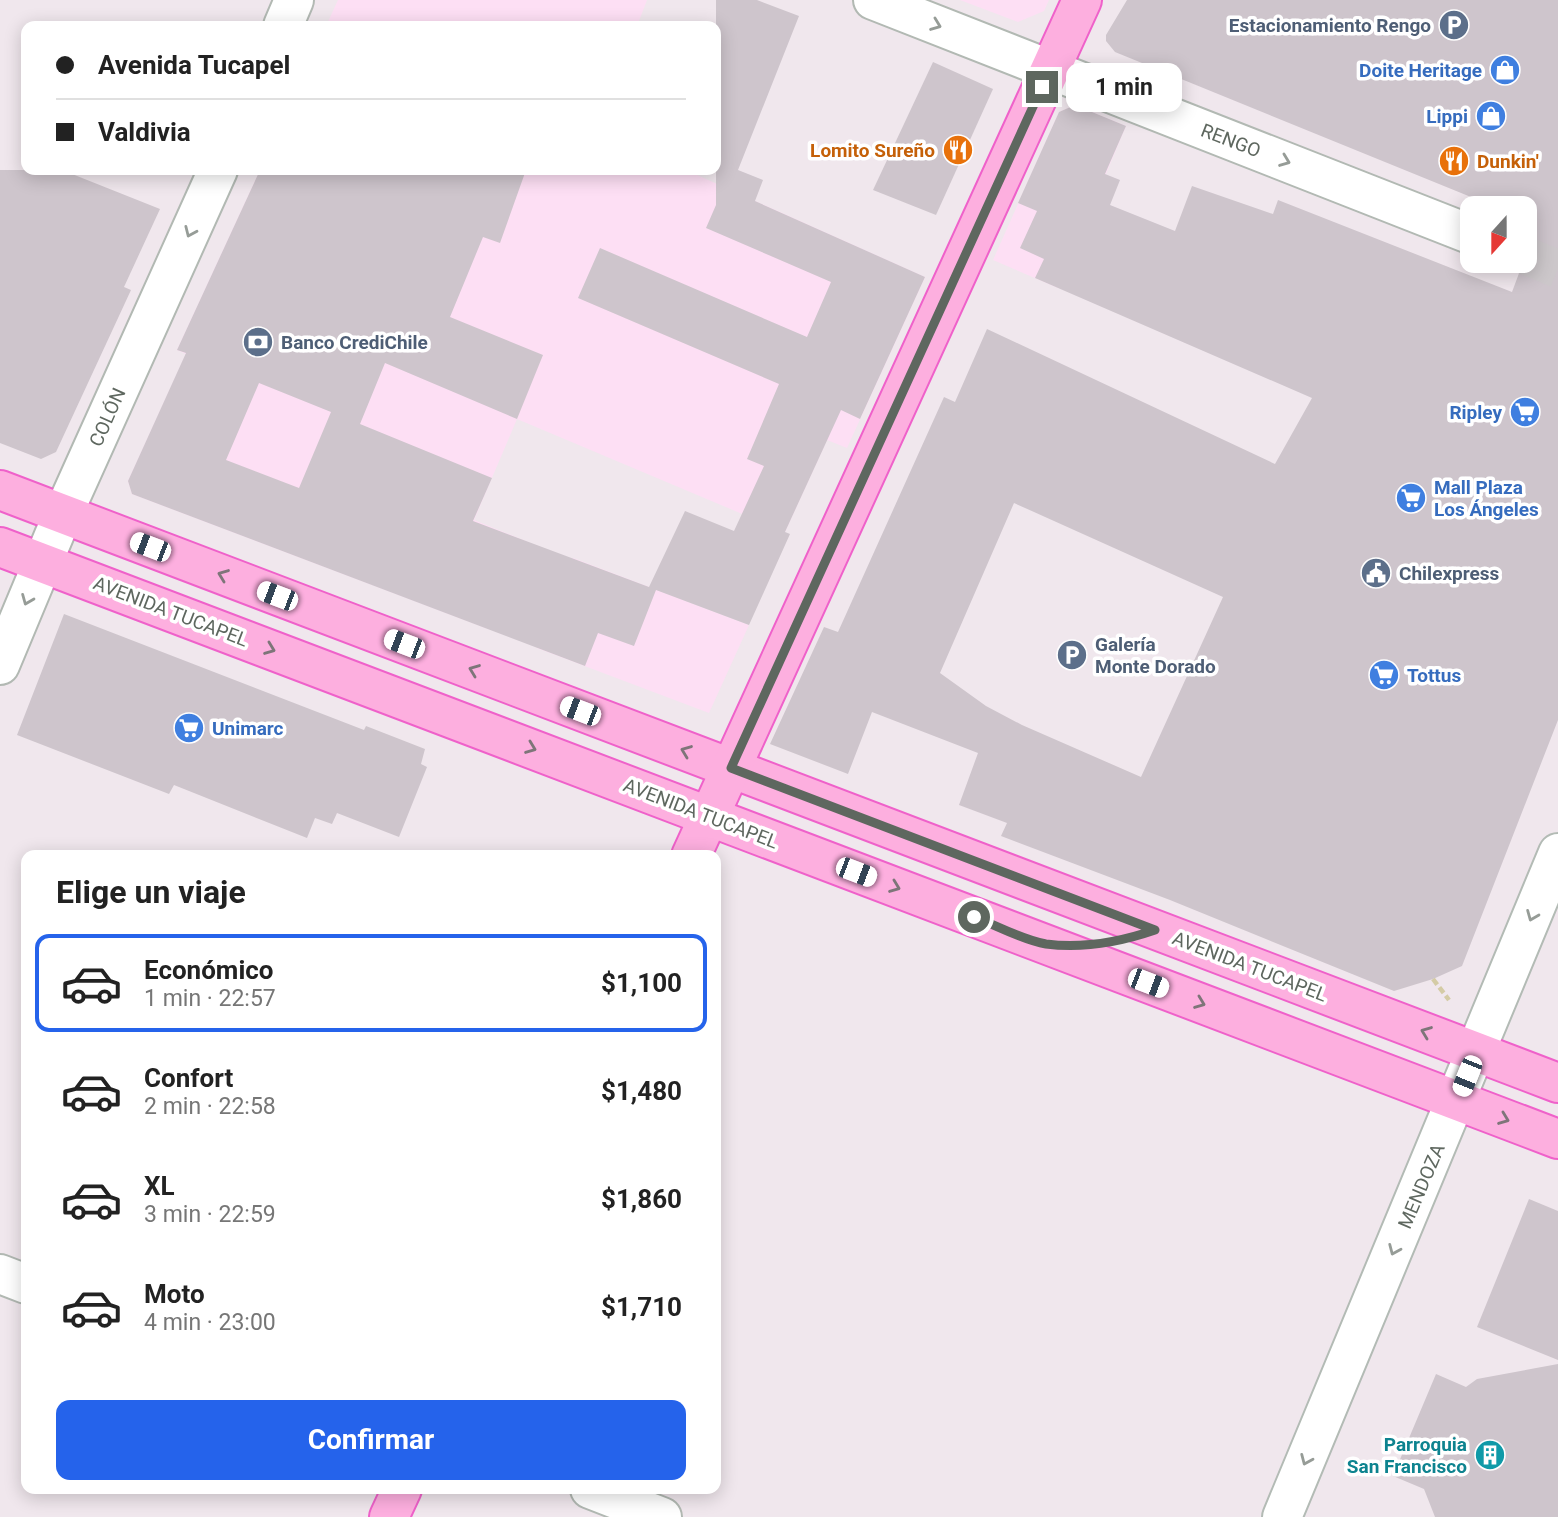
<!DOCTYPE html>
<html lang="es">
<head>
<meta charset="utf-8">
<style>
  :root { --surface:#fff; --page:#f2f2f2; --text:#222; --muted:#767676; --line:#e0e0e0; --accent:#2563eb }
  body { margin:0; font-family:Roboto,sans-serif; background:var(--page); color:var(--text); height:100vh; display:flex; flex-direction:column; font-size:26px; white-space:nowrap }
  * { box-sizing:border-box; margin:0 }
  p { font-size:23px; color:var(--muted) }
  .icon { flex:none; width:38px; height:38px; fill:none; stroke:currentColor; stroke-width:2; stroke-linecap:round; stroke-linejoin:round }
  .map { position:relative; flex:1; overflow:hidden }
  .drawer { position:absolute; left:21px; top:850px; width:700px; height:644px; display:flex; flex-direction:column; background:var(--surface); border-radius:14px; box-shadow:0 4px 18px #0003 }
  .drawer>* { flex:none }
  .top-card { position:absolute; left:21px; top:21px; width:700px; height:154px; border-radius:14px; box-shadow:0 4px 18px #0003; display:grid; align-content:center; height:154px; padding:0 35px; background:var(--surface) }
  .needle { width:46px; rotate:201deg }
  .tools { position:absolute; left:1460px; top:196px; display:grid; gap:14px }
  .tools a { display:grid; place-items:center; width:77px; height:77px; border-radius:14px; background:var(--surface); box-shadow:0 4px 18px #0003; font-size:35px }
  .end { position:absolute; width:32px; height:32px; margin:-16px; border:9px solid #5e675f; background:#fff; box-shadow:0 0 0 4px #fff }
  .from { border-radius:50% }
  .bubble { position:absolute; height:49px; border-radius:14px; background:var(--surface); box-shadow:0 4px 18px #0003; font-size:23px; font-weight:700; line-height:49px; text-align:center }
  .car { position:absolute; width:21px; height:42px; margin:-21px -10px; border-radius:9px; box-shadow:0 0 5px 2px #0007; background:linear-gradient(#fff 24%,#345 0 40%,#fff 0 76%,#345 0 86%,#fff 0) }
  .top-card b { display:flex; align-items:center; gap:24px; height:66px; font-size:26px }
  .top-card b+b { border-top:2px solid var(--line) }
  .top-card i { width:18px; height:18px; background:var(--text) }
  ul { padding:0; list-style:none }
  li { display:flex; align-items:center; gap:21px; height:98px; margin:0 14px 10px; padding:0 21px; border:4px solid transparent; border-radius:14px }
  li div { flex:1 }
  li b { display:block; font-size:26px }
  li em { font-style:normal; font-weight:700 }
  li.active { border-color:var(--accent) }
  li>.icon { width:63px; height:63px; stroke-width:1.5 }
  h2 { padding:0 35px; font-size:32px; line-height:84px }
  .button { display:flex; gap:14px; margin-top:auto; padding:14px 35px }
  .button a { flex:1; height:80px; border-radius:14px; background:var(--accent); color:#fff; font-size:28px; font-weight:700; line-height:80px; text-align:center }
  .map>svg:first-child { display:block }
  .commercial { fill:#fddff4 }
  .building { fill:#cec5cc; fill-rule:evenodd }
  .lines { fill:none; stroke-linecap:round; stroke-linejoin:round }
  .tertiary-tunnel { stroke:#ccc7ca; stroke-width:38; stroke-dasharray:38 19; stroke-linecap:butt }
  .minor-casing { stroke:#b2b9b3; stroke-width:42 }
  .tertiary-casing { stroke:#b2b9b3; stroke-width:42 }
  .secondary-casing { stroke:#b3bbb5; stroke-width:42 }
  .primary-casing { stroke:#ef61ca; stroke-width:42 }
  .path { stroke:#d4cba5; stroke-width:4.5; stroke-dasharray:7 3.5; stroke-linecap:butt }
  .minor { stroke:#fff; stroke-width:38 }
  .tertiary { stroke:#fff; stroke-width:38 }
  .secondary { stroke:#fff; stroke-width:38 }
  .primary { stroke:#fdafdf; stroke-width:38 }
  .oneway { stroke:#969c97 }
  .oneway2 { stroke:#7e7579 }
  .route { stroke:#5e675f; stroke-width:9 }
  .labels { text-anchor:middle; stroke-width:7; stroke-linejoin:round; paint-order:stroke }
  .service-label { font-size:19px; font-weight:bold; fill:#4e5e75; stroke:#fff; text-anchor:start }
  .shop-label { font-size:19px; font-weight:bold; fill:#366cbe; stroke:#fff; text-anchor:end }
  .street-label { font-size:19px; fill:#5e675f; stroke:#fff }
  .food-label { font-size:19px; font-weight:bold; fill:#c56008; stroke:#fff; text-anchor:end }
  .culture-label { font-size:19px; font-weight:bold; fill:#0d838f; stroke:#fff; text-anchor:end }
</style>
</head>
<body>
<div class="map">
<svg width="1558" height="1517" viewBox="0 0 1558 1517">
  <rect width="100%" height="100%" fill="#f0e7ed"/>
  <g class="commercial">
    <polygon points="338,0 647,0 637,26 326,26"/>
    <polygon points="960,0 1049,0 1044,11 1018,22"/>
    <polygon points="1075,105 1126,126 1058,288 993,260 1059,112"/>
    <polygon points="260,170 686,170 925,277 847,448 827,440 785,532 517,419 474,520 528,542 491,630 132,494 128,481 186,354 177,350"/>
    <polygon points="573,558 749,625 709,713 537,648"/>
  </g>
  <g class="building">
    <path d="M716,0h41l42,16 -61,154 25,10 -8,21 170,76 -65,142 -19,-9 -56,122 5,2 -41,91 -93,-35 -22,56 -36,-13 -13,33 -453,-172 -4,-13 58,-128 -9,-3 83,-180h266l-26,73 -17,-6 -33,80 93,38 -26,64 -132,-56 -25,61 132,54 -19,43 176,66 36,-76 49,20 30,-65 -17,-7 32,-75 -201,-86 22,-50 207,89 24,-55 -125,-54 10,-23zM259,383l72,29 -32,76 -73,-28z"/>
    <path d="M1127,0h431v720l-96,246 -29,13 -39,12 -224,-91 -169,-64 6,-13 -48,-18 19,-52 -106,-41 -24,62 -78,-30 54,-117 14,5 106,-235 11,5 32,-73 288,135 37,-66 -277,-120 9,-19 -24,-11 17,-37 -19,-8 41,-91 16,-7 51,21 -21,48 15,6 -10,25 65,26 17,-45 81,28 5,-14 234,92 25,-67 -13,-6v-11h-26l-383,-156 -9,-11v-6zM1014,503l209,94 -82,180 -119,-52 -36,-19 -46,-33z"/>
    <polygon points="933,62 993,89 936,215 873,190"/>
    <polygon points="0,170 62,170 160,209 124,287 131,290 56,452 41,459 0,443"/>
    <polygon points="64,614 364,730 366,726 425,749 421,764 427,767 399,837 337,813 332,824 315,818 307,838 174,785 169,794 17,735"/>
    <polygon points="1529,1199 1558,1211 1558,1360 1477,1327"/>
    <polygon points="1558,1364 1558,1517 1435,1517 1424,1489 1393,1476 1436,1374 1466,1387 1477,1379"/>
  </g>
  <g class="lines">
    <polyline class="tertiary-tunnel" points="1524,255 1558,269"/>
    <g class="minor-casing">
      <g id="minor">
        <polyline points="283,26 294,0"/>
        <polyline points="63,514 218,170"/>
        <polyline points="0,1274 26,1284"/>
        <polyline points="590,1489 662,1517"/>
      </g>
    </g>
    <g class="tertiary-casing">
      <g id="tertiary">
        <polyline points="873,0 1472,235"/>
        <polyline points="0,665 63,514"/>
      </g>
    </g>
    <g class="secondary-casing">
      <polyline id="secondary" points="1282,1517 1558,853"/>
    </g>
    <g class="primary-casing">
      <g id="primary">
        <polyline points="0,490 1558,1083"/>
        <polyline points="0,547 1558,1139"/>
        <polyline points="691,856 1082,0"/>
        <polyline points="389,1517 402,1489"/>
      </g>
    </g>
    <polyline class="path" points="1433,979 1449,1000"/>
    <use href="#minor" class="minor"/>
    <use href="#tertiary" class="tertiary"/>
    <use href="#secondary" class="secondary"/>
    <use href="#primary" class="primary"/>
  </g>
  <defs><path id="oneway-chevron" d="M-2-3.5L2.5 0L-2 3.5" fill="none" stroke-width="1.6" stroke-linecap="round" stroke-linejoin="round" transform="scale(1.75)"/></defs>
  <g class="oneway">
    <use href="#oneway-chevron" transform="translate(936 25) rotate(21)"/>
    <use href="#oneway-chevron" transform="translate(1285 161) rotate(21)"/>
    <use href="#oneway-chevron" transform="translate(190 232) rotate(114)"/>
    <use href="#oneway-chevron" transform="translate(27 600) rotate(112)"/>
    <use href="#oneway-chevron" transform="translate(1532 916) rotate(112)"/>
    <use href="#oneway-chevron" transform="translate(1394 1250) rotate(113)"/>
    <use href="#oneway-chevron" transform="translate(1306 1460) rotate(113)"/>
  </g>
  <g class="oneway2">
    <use href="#oneway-chevron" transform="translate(223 575) rotate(-159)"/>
    <use href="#oneway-chevron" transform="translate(270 649) rotate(21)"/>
    <use href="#oneway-chevron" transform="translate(474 670) rotate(-159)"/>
    <use href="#oneway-chevron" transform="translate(531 748) rotate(21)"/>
    <use href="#oneway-chevron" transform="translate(686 751) rotate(-159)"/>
    <use href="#oneway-chevron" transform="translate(895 887) rotate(21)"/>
    <use href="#oneway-chevron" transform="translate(1200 1003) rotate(21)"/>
    <use href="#oneway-chevron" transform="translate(1426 1032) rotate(-159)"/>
    <use href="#oneway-chevron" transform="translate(1504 1119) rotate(21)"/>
  </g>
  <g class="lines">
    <path class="route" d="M974,917c22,8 48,23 72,27 38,5 74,-2 109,-14l-424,-162 311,-681"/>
  </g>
  <defs>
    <g id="parking-disc" transform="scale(1.575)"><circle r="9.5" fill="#5c6f8a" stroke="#fff"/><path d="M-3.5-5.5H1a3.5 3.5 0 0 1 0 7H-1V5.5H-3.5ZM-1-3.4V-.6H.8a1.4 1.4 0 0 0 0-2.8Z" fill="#fff"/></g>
    <g id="shop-disc" transform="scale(1.575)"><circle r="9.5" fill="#3f7fe0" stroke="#fff"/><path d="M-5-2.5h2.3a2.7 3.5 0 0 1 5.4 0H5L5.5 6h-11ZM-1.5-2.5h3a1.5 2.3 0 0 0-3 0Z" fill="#fff"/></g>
    <g id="restaurant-disc" transform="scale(1.575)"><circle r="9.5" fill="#e8710a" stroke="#fff"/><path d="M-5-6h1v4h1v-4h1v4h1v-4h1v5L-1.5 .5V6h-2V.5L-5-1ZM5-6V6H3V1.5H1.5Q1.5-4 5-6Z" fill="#fff"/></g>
    <g id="bank-disc" transform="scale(1.575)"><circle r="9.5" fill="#5c6f8a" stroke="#fff"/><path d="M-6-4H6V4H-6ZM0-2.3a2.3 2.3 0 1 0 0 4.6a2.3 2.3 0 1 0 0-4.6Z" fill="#fff"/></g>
    <g id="supermarket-disc" transform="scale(1.575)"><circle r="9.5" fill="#3f7fe0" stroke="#fff"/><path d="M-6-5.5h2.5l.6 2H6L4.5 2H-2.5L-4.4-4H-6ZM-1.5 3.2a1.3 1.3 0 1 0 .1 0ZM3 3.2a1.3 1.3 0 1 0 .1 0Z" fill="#fff"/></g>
    <g id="civic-disc" transform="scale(1.575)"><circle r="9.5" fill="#5c6f8a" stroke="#fff"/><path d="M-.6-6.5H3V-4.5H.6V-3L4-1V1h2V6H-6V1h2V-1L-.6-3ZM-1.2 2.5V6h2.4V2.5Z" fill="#fff"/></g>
    <g id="building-disc" transform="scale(1.575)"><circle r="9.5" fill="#0f9aa8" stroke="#fff"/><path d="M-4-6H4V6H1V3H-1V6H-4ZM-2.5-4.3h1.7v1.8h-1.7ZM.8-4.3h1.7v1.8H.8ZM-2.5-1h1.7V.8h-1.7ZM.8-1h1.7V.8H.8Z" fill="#fff"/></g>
  </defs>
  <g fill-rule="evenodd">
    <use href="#parking-disc" x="1454" y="25"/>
    <use href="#shop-disc" x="1505" y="70"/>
    <use href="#shop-disc" x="1491" y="116"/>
    <use href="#restaurant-disc" x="958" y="150"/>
    <use href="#restaurant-disc" x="1454" y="161"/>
    <use href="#bank-disc" x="258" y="342"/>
    <use href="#supermarket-disc" x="1525" y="412"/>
    <use href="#supermarket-disc" x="1411" y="498"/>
    <use href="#civic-disc" x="1376" y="573"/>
    <use href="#parking-disc" x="1072" y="655"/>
    <use href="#supermarket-disc" x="1384" y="675"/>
    <use href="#supermarket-disc" x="189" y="728"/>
    <use href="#building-disc" x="1490" y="1455"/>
  </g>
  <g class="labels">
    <g class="service-label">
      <text x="1431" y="32" text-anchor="end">Estacionamiento Rengo</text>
      <text x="281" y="349">Banco CrediChile</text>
      <text x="1399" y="580">Chilexpress</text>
      <text x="1095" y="651">Galería<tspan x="1095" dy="22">Monte Dorado</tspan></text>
    </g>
    <g class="shop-label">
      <text x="1482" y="77">Doite Heritage</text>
      <text x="1468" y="123">Lippi</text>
      <text x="1502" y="419">Ripley</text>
      <text x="1434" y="494" text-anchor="start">Mall Plaza<tspan x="1434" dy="22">Los Ángeles</tspan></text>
      <text x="1407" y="682" text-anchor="start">Tottus</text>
      <text x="212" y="735" text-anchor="start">Unimarc</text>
    </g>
    <g class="street-label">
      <text transform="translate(1231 140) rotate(21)" y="7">RENGO</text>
      <text transform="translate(107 417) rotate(-66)" y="7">COLÓN</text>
      <text transform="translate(171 611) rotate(21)" y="7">AVENIDA TUCAPEL</text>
      <text transform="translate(701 813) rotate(21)" y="7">AVENIDA TUCAPEL</text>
      <text transform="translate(1250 966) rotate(21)" y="7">AVENIDA TUCAPEL</text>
      <text transform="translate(1421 1186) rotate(-67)" y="7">MENDOZA</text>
    </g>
    <g class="food-label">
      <text x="935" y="157">Lomito Sureño</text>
      <text x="1477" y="168" text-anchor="start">Dunkin'</text>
    </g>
    <g class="culture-label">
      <text x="1467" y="1451">Parroquia<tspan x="1467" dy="22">San Francisco</tspan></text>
    </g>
  </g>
</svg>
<div class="tools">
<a><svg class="needle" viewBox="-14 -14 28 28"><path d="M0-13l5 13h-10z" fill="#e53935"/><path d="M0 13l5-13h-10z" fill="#767676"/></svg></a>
</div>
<i class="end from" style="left:974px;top:917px"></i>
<i class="end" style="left:1042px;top:87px"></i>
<div class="bubble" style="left:1066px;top:63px;width:116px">1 min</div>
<i class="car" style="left:150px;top:547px;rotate:291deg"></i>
<i class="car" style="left:277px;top:596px;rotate:291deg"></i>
<i class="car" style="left:404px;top:644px;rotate:291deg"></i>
<i class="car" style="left:580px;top:711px;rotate:291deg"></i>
<i class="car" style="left:856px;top:872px;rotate:111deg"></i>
<i class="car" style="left:1148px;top:983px;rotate:111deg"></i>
<i class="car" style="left:1467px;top:1076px;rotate:202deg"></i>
<div class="top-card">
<b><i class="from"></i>Avenida Tucapel</b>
<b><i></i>Valdivia</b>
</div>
<section class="drawer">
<h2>Elige un viaje</h2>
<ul>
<li class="active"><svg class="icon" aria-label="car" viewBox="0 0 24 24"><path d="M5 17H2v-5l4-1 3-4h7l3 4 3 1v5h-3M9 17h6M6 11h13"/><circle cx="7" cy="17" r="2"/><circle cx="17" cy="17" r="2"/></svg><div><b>Económico</b><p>1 min · 22:57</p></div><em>$1,100</em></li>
<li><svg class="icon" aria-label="car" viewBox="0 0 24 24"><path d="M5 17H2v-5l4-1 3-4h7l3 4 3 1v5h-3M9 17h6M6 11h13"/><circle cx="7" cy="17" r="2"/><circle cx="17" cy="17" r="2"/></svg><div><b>Confort</b><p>2 min · 22:58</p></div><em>$1,480</em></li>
<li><svg class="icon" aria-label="car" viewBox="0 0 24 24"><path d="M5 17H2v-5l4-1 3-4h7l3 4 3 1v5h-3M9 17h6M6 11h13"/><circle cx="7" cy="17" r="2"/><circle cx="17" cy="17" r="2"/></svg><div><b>XL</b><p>3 min · 22:59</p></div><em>$1,860</em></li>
<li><svg class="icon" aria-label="car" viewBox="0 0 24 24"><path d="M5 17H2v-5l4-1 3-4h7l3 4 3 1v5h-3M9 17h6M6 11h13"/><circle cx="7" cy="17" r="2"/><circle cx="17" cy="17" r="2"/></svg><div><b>Moto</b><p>4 min · 23:00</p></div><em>$1,710</em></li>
</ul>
<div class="button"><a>Confirmar</a></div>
</section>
</div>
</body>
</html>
